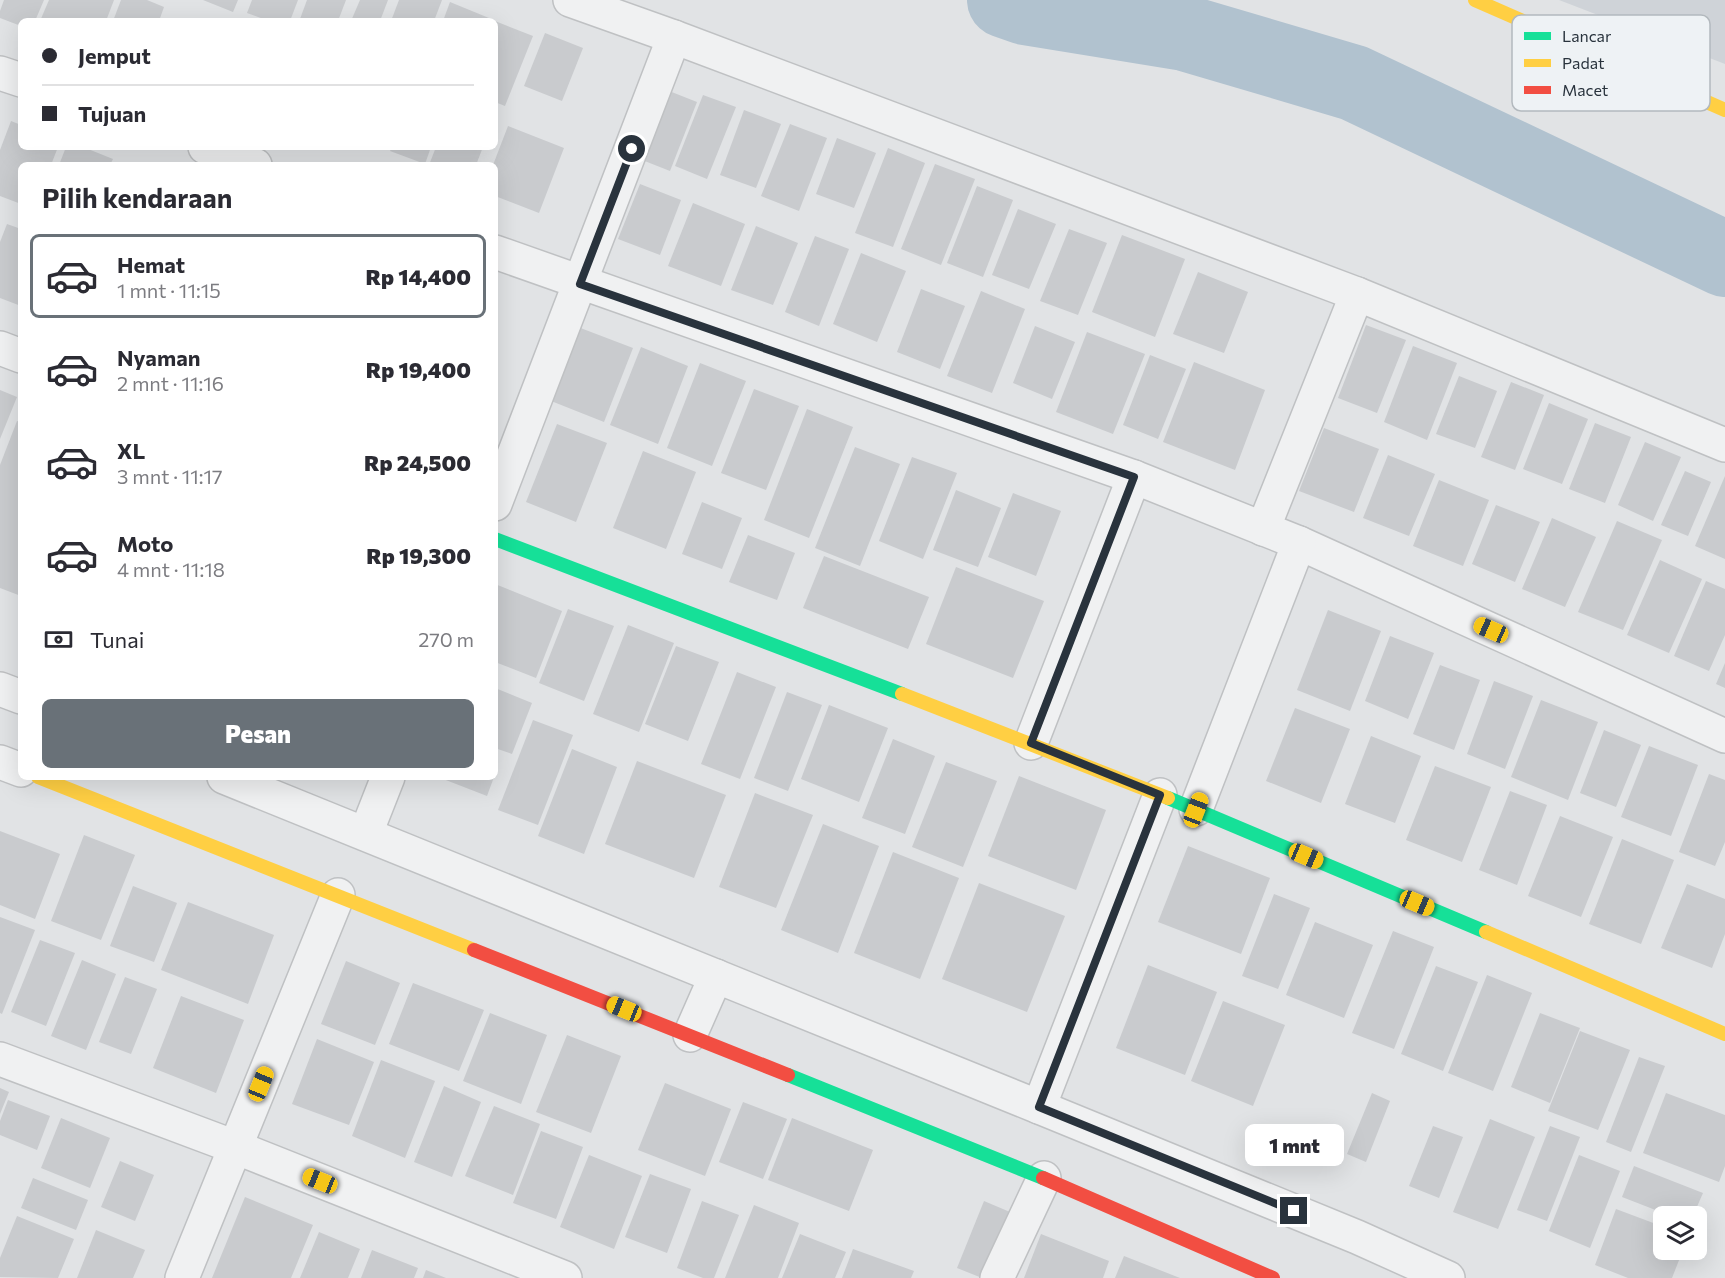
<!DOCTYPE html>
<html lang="id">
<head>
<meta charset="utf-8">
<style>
  :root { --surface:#fff; --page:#f7f7f7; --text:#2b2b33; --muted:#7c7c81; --line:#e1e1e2; --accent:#697178 }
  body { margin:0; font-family:Commissioner,sans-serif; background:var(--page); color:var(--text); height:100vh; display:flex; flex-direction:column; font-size:22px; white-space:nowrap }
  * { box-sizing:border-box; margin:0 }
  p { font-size:20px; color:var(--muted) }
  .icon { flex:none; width:33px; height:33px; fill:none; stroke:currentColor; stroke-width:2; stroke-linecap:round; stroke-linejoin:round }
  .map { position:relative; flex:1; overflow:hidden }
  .drawer { position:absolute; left:18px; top:162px; width:480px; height:618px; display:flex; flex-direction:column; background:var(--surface); border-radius:9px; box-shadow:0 6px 24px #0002 }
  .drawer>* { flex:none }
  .top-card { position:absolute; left:18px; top:18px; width:480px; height:132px; border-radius:9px; box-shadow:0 6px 24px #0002; display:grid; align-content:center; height:132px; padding:0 24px; background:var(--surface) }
  .buttons { position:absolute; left:1653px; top:1206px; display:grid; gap:12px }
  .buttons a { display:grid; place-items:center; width:54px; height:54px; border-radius:9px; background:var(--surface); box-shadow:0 6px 24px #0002; font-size:30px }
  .end { position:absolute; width:27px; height:27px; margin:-14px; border:8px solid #29333d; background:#fff; box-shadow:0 0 0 3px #fff }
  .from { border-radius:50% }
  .bubble { position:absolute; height:42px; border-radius:9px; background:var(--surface); box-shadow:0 6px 24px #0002; font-size:20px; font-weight:800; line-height:42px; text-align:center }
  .car { position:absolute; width:18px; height:36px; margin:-18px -9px; border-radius:8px; box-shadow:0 0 4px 2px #0007; background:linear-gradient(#f5c518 24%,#345 0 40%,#f5c518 0 76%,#345 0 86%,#f5c518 0) }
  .top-card b { display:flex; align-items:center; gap:21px; height:57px; font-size:22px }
  .top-card b+b { border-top:2px solid var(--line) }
  .top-card i { width:15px; height:15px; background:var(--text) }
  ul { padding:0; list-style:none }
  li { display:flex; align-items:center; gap:18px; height:84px; margin:0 12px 9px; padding:0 12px; border:3px solid transparent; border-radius:9px }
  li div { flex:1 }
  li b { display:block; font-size:22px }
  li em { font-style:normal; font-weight:800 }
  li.selected { border-color:var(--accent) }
  li>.icon { width:54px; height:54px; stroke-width:1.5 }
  h2 { padding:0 24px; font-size:27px; line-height:72px }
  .pay { display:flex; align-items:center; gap:15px; height:66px; padding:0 24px; font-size:22px }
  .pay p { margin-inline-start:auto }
  .action { display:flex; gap:12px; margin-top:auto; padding:12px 24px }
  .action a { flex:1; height:69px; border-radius:9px; background:var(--accent); color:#fff; font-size:24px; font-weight:800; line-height:69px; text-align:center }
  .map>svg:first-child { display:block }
  .built { fill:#cfd3d8 }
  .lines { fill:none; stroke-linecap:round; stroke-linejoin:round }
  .river { stroke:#b1c2cf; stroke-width:76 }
  .building { fill:#c9cbce }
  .street-casing { stroke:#bfc1c3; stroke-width:36 }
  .street { stroke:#f0f1f2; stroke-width:33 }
  .fast { stroke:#16e098; stroke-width:14 }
  .slow { stroke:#ffcf43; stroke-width:14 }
  .jam { stroke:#f24e42; stroke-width:14 }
  .route { stroke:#29333d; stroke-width:8 }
  .key { fill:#eef2f5; stroke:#b3b9be; stroke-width:1.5 }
  .key-label { font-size:16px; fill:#29333d }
</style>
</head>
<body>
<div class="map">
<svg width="1725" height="1278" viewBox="0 0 1725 1278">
  <rect width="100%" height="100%" fill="#e1e3e5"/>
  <polygon class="built" points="1559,0 1725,0 1725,64"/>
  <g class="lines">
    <polyline class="river" points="1005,0 1025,7 1185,33 1354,83 1725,259"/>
  </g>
  <g class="building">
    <polygon points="4,0 44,0 35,21 21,21 21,26 0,18 0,11"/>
    <polygon points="49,0 114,0 106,21 40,21"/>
    <polygon points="121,0 147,0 164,7 159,21 113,21"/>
    <polygon points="203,0 238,0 233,12"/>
    <polygon points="252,0 298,0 290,21 269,21 247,13"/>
    <polygon points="307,0 346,0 338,21 305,21 300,19"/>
    <polygon points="360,0 388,0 380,21 351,21"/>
    <polygon points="399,0 442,0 434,21 391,21"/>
    <polygon points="450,2 489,18 488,21 443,21"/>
    <polygon points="495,21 533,36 505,106 495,102"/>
    <polygon points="545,33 583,48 562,101 524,86"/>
    <polygon points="659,87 697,102 670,171 632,156"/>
    <polygon points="703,95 736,107 707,179 675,166"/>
    <polygon points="744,110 781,124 756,188 720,175"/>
    <polygon points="11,121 21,125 21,147 58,147 51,165 21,165 21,204 0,196 0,150"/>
    <polygon points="790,124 827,138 799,211 761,196"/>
    <polygon points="508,126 564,148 539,213 495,196 495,165 493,165"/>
    <polygon points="837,138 876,153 854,208 816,194"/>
    <polygon points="66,147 83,147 113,159 110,165 59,165"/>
    <polygon points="392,147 431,147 425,164 390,151"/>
    <polygon points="436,147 483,147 476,165 429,165"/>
    <polygon points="888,148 925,163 893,247 855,233"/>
    <polygon points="935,164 975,179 941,265 901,249"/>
    <polygon points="640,184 681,200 660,255 618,239"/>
    <polygon points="977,186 1013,200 983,277 947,263"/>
    <polygon points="693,203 745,224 721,286 668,266"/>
    <polygon points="1018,209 1056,224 1029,289 992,275"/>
    <polygon points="7,224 21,229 21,306 0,298 0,242"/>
    <polygon points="756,226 798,243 773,305 731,290"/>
    <polygon points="1069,229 1107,243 1078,315 1040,301"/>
    <polygon points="1122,235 1185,259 1155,337 1092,312"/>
    <polygon points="815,236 849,249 819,326 785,312"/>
    <polygon points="861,253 906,271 877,342 833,324"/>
    <polygon points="1198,272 1248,292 1224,353 1173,334"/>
    <polygon points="921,289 965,306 940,369 897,352"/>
    <polygon points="981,291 1025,309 992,393 947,376"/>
    <polygon points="570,324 633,348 604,422 541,397"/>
    <polygon points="1366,325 1406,340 1377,413 1338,398"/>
    <polygon points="1035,326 1075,342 1052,399 1013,383"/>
    <polygon points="1087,332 1145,354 1113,434 1056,412"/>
    <polygon points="1413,346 1457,363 1427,440 1384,422"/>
    <polygon points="641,347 688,366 658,444 610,425"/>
    <polygon points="1150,355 1186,369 1158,439 1123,425"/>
    <polygon points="1194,362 1265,390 1235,470 1163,442"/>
    <polygon points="700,363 746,381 712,466 667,448"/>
    <polygon points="1459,376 1497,391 1475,448 1436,434"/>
    <polygon points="1511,382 1544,395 1515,470 1481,457"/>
    <polygon points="754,389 799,406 766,490 721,473"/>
    <polygon points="0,390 17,397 0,439"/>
    <polygon points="1549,403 1588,419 1562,484 1523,469"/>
    <polygon points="807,409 853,427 809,538 764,520"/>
    <polygon points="17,421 21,422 21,596 0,588 0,465"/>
    <polygon points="1595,423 1631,437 1605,503 1569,489"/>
    <polygon points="557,424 607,443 576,522 526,502"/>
    <polygon points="1324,428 1379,449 1354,512 1299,491"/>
    <polygon points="1645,442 1681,457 1653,521 1618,505"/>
    <polygon points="855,447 900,464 860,566 815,548"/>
    <polygon points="643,451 696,472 666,549 613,528"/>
    <polygon points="1388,455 1435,474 1409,536 1363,518"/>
    <polygon points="912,457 957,473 923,559 879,541"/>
    <polygon points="1685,471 1711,482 1688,536 1661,525"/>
    <polygon points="1725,476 1725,559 1695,546"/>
    <polygon points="1439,480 1489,500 1463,566 1413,546"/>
    <polygon points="956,490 1001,508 978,567 933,550"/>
    <polygon points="1013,493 1061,511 1036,576 988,557"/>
    <polygon points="702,502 742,518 722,569 682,554"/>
    <polygon points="1496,505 1540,522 1515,582 1472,564"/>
    <polygon points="1552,518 1596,537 1565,607 1522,589"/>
    <polygon points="1617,521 1662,540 1623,630 1578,612"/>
    <polygon points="748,535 795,553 777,600 729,582"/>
    <polygon points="824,556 929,597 908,649 803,608"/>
    <polygon points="1660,560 1702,579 1669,653 1627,635"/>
    <polygon points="956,567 1044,601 1013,678 926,644"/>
    <polygon points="1706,581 1725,589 1725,635 1709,671 1674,656"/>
    <polygon points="495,584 562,611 536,678 495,662"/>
    <polygon points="568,609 614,626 584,701 539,683"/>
    <polygon points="1328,610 1381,631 1350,711 1297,690"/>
    <polygon points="628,625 674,643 639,732 593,714"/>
    <polygon points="1390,636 1434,653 1408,719 1365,701"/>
    <polygon points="676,646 719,662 688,741 645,724"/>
    <polygon points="1725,663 1725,688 1716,684"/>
    <polygon points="1440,665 1480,680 1454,750 1413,734"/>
    <polygon points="737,672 776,687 740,779 701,764"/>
    <polygon points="1494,681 1533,696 1505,769 1467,754"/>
    <polygon points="495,688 532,703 512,754 495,748"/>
    <polygon points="787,692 822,705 788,791 754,778"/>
    <polygon points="1541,700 1598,722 1568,800 1511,777"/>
    <polygon points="829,705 888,728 859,802 801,779"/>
    <polygon points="1295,708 1350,729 1321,803 1266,781"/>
    <polygon points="533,720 573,735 538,825 498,810"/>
    <polygon points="1604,730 1641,745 1616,807 1580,793"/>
    <polygon points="1371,736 1421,756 1395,823 1345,804"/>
    <polygon points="893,739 935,756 905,834 862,818"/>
    <polygon points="1649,746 1698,765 1671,836 1621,817"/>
    <polygon points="572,749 617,767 584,854 538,836"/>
    <polygon points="637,761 726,795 694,878 605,844"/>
    <polygon points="946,762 997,781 963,867 912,847"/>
    <polygon points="1435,766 1491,787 1462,862 1406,840"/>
    <polygon points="1709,774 1725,780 1725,842 1715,866 1679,852"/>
    <polygon points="1019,776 1106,810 1076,890 988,856"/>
    <polygon points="438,777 494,777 487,796"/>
    <polygon points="1510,791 1547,805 1517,885 1479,870"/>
    <polygon points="755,793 813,815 776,908 719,887"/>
    <polygon points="1560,816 1613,837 1581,917 1528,896"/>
    <polygon points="823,824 879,846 838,953 781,930"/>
    <polygon points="0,831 60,854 35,919 0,905"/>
    <polygon points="84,835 135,855 101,940 51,921"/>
    <polygon points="1622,839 1674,860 1641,944 1589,924"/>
    <polygon points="1188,846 1270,878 1241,954 1158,922"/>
    <polygon points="893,852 959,878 920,979 854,953"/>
    <polygon points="979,883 1065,916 1027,1012 942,979"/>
    <polygon points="1687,884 1725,899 1725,934 1712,968 1661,948"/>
    <polygon points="133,886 177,903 154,962 110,946"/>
    <polygon points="1274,894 1310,908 1278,989 1242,976"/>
    <polygon points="188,902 274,935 248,1004 161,970"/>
    <polygon points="0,917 35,930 2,1014 0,1013"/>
    <polygon points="1315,922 1373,945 1344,1018 1286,995"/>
    <polygon points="1393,931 1434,947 1394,1049 1352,1033"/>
    <polygon points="40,940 75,953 46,1026 11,1012"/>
    <polygon points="82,960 116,974 86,1050 51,1036"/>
    <polygon points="346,961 400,983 375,1045 321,1024"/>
    <polygon points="1148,965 1217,992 1185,1075 1116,1048"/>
    <polygon points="1436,966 1478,982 1443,1071 1401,1054"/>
    <polygon points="1487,975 1532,993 1493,1091 1448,1073"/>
    <polygon points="125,977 157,989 131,1054 99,1042"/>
    <polygon points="413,983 484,1010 459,1071 389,1044"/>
    <polygon points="181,996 244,1020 216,1093 153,1068"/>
    <polygon points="1223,1001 1285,1025 1253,1106 1191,1081"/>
    <polygon points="490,1013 547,1035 521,1104 463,1081"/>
    <polygon points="1540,1013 1580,1028 1550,1103 1511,1087"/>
    <polygon points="1580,1031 1630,1050 1598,1130 1548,1111"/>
    <polygon points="567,1035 621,1056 591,1133 536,1112"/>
    <polygon points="317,1039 374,1062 349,1125 292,1104"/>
    <polygon points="1639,1057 1665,1066 1631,1152 1606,1142"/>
    <polygon points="381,1060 435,1081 405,1158 352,1136"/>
    <polygon points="665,1083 731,1109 705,1176 638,1150"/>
    <polygon points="444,1086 481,1102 452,1177 414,1162"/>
    <polygon points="0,1088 9,1092 0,1114"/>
    <polygon points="1372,1093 1390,1101 1366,1162 1347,1154"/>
    <polygon points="1666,1093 1725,1115 1725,1166 1719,1182 1643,1153"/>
    <polygon points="8,1100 50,1116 37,1150 0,1135 0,1121"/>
    <polygon points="743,1102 787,1119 763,1179 719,1162"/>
    <polygon points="494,1106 540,1124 513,1195 465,1176"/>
    <polygon points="61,1118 110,1138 90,1188 41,1168"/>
    <polygon points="792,1118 873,1150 849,1211 768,1180"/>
    <polygon points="1490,1119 1535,1137 1498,1229 1453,1212"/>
    <polygon points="1433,1126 1463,1137 1439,1198 1409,1186"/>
    <polygon points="1550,1126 1580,1137 1547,1221 1517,1210"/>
    <polygon points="541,1131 583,1147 556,1219 513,1203"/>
    <polygon points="589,1155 642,1176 614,1249 560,1227"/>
    <polygon points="1579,1155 1620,1171 1590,1248 1549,1231"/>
    <polygon points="120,1161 154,1175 135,1221 101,1207"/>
    <polygon points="1634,1166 1703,1193 1693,1216 1671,1216 1622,1197"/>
    <polygon points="650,1174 691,1189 667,1253 625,1237"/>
    <polygon points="33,1178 88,1200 76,1230 21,1208"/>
    <polygon points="245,1197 313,1225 291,1278 212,1278"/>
    <polygon points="702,1201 739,1215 714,1278 703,1278 677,1268"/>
    <polygon points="984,1201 1010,1212 982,1278 957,1268"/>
    <polygon points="754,1205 799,1223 778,1278 725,1278"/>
    <polygon points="1616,1209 1664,1227 1664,1250 1683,1250 1672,1278 1628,1278 1595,1265"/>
    <polygon points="17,1216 74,1239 58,1278 0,1277 0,1258"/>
    <polygon points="96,1230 145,1250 133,1278 77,1278"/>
    <polygon points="319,1232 360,1249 348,1278 300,1278"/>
    <polygon points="800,1234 846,1252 835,1278 782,1278"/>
    <polygon points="1041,1234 1109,1261 1103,1278 1024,1278"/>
    <polygon points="853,1249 914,1271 911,1278 842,1278"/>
    <polygon points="372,1250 418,1268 414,1278 361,1278"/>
    <polygon points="1124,1256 1180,1278 1115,1278"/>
    <polygon points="426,1270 446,1278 423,1278"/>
  </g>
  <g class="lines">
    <g class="street-casing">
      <g id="street">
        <polyline points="570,0 674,37 1357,294 1725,445"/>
        <polyline points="0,73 21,80"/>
        <polyline points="205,147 255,165"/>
        <polyline points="495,252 1134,477 1299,543 1725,736"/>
        <polyline points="0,348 21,356"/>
        <polyline points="495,504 674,37"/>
        <polyline points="1263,529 1357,294"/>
        <polyline points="0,689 21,697"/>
        <polyline points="1031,743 1134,477"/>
        <polyline points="0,762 21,770"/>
        <polyline points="224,777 1039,1107 1357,1237 1448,1278"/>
        <polyline points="1196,809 1299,543"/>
        <polyline points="366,833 388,777"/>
        <polyline points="690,1035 716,976"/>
        <polyline points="0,1059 235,1147 565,1278"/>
        <polyline points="1039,1107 1160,795"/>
        <polyline points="182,1278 338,895"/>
        <polyline points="997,1278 1044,1178"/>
      </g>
    </g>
    <use href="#street" class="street"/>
    <g class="fast">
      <polyline points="495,539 902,694"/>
      <polyline points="1168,798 1486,932"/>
      <polyline points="788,1075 1043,1178"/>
    </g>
    <g class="slow">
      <polyline points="1475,0 1725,110"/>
      <polyline points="902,694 1168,798"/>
      <polyline points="38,777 474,950"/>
      <polyline points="1486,932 1725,1034"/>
    </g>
    <g class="jam">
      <polyline points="474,950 788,1075"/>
      <polyline points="1043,1178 1273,1278"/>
    </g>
  </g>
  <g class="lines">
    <polyline class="route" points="632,149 580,284 1134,477 1031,743 1160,795 1039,1107 1294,1211"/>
  </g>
  <rect x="1512" y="15" width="198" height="96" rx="9" class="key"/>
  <rect x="1524" y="32" width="27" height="8" fill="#16e098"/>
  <rect x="1524" y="59" width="27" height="8" fill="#ffcf43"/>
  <rect x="1524" y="86" width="27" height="8" fill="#f24e42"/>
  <g class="key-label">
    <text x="1562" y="42">Lancar</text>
    <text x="1562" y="69">Padat</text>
    <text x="1562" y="96">Macet</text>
  </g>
</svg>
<div class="buttons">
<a><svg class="icon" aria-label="layers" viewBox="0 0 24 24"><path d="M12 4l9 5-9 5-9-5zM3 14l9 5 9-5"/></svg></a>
</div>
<i class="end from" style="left:632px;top:149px"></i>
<i class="end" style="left:1294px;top:1211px"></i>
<div class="bubble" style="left:1245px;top:1124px;width:99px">1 mnt</div>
<i class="car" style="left:1491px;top:630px;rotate:294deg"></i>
<i class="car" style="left:1196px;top:810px;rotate:21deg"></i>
<i class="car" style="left:1306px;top:856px;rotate:113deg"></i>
<i class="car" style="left:1417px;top:903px;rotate:113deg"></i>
<i class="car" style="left:624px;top:1009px;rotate:292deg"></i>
<i class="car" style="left:261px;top:1084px;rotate:22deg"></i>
<i class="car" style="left:320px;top:1181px;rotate:292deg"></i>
<div class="top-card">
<b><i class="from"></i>Jemput</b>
<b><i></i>Tujuan</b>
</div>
<section class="drawer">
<h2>Pilih kendaraan</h2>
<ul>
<li class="selected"><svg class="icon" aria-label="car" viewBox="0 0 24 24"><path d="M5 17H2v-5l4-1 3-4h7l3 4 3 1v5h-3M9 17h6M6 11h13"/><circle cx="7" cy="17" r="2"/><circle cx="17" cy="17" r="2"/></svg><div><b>Hemat</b><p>1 mnt · 11:15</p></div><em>Rp 14,400</em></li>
<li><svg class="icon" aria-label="car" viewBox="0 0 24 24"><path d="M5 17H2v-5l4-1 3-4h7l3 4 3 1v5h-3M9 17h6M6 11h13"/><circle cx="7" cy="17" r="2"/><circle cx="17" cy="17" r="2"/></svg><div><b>Nyaman</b><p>2 mnt · 11:16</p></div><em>Rp 19,400</em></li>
<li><svg class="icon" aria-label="car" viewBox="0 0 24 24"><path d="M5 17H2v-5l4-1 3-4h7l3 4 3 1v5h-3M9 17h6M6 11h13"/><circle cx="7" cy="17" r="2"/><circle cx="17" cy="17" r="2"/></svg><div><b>XL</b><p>3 mnt · 11:17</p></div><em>Rp 24,500</em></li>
<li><svg class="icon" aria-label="car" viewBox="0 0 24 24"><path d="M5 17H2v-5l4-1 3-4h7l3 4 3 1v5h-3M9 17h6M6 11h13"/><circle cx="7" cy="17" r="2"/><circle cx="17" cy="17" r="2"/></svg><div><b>Moto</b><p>4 mnt · 11:18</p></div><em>Rp 19,300</em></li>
</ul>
<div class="pay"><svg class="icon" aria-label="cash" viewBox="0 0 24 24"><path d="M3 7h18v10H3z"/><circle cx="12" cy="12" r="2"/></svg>Tunai<p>270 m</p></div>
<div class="action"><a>Pesan</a></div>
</section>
</div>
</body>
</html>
